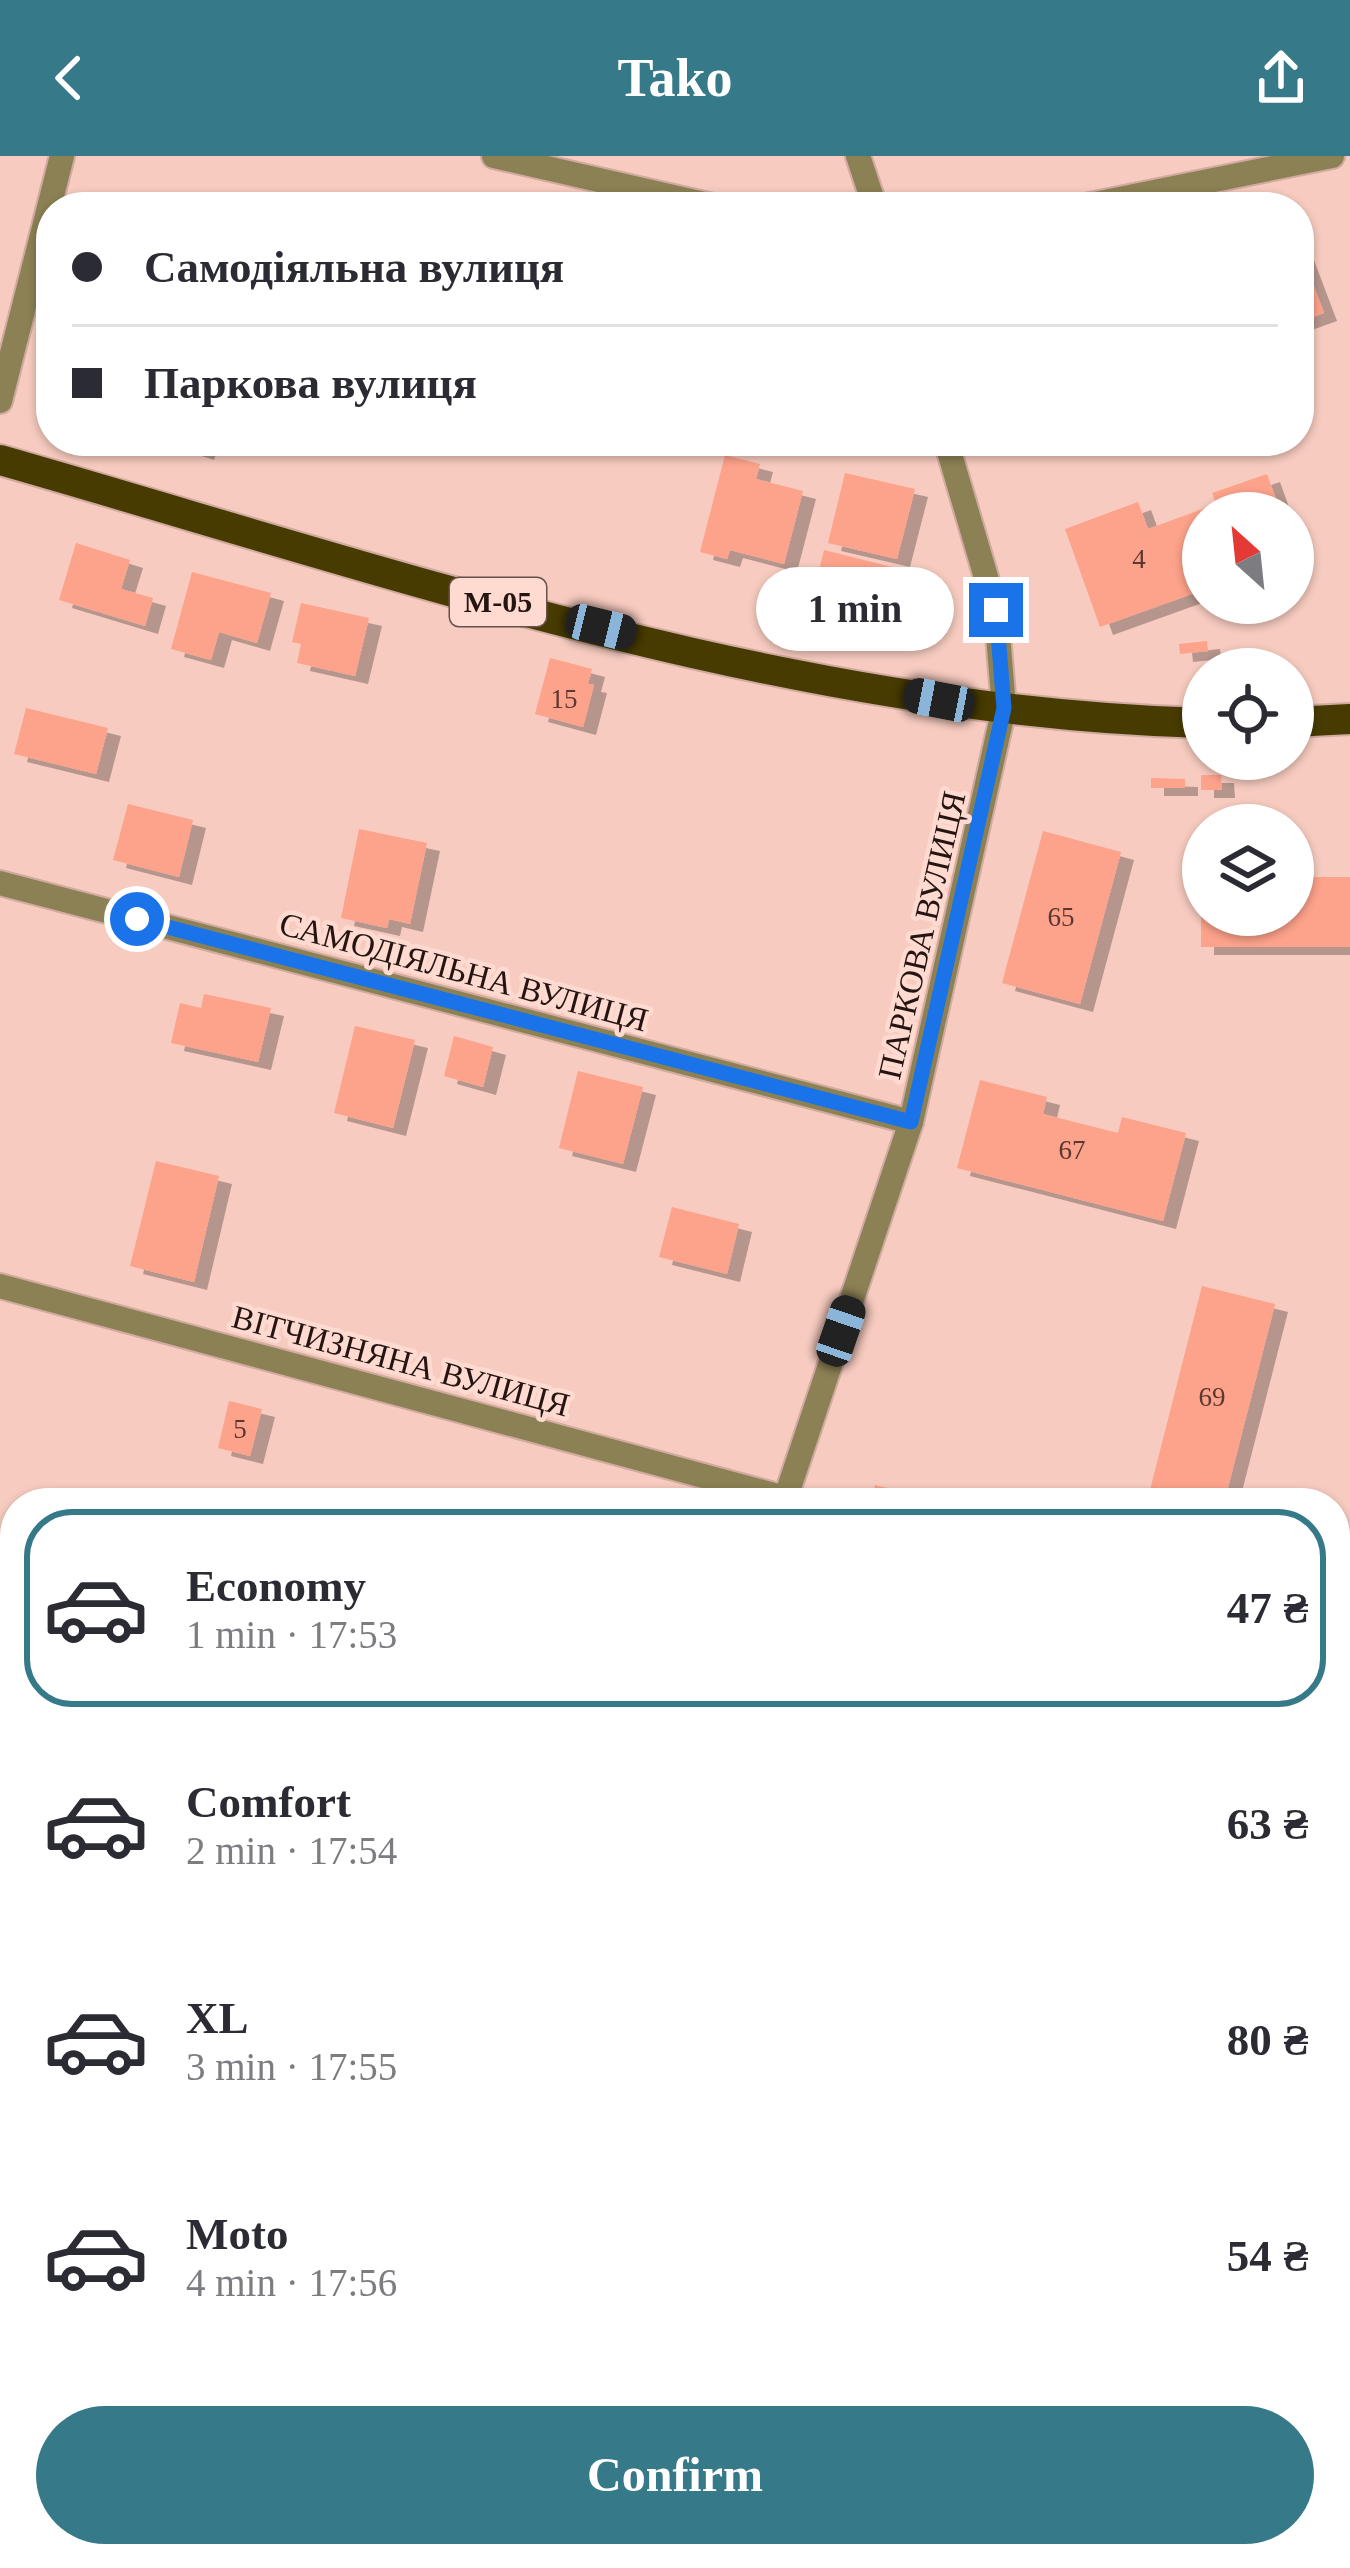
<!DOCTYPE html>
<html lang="en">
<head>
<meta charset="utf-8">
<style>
  :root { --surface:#fff; --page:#f7f7f7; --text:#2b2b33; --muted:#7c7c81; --line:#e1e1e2; --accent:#367a89 }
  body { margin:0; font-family:"Times New Roman",serif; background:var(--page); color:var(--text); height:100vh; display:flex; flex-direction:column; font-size:45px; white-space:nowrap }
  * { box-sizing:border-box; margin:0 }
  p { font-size:39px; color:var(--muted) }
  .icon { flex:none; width:66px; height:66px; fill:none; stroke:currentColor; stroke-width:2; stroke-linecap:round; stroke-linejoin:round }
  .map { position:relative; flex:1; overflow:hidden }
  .drawer { position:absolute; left:0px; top:1332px; width:1350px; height:1080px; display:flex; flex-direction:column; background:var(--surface); border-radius:48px 48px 0 0; box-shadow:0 3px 9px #0004 }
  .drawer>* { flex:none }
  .top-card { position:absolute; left:36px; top:36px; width:1278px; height:264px; border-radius:48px; box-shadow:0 3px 9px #0004; display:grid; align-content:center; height:264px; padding:0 36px; background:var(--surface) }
  .needle { width:78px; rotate:333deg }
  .tools { position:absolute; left:1182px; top:336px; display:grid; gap:24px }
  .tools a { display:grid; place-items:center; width:132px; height:132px; border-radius:50%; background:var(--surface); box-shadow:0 3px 9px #0004; font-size:60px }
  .end { position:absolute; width:54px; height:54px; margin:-27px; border:15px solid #1a73e8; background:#fff; box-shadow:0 0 0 6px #fff }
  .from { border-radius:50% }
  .bubble { position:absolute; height:84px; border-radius:42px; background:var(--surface); box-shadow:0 3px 9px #0004; font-size:39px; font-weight:600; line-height:84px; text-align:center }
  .car { position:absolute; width:36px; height:72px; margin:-36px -18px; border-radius:15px; box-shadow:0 0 9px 3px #0007; background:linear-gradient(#222 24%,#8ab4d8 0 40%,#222 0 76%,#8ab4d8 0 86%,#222 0) }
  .top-card b { display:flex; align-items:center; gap:42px; height:114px; font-size:45px }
  .top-card b+b { border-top:3px solid var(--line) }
  .top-card i { width:30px; height:30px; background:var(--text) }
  ul { padding:21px 0 0; list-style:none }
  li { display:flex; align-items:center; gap:36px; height:198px; margin:0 24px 18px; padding:0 12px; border:6px solid transparent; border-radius:48px }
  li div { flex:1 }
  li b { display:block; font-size:45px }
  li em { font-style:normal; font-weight:600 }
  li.current { border-color:var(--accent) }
  li>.icon { width:108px; height:108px; stroke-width:1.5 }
  .action { display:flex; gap:24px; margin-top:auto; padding:24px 36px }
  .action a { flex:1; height:138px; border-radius:72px; background:var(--accent); color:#fff; font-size:48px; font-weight:600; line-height:138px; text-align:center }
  header { display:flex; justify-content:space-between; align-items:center; height:156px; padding:0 36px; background:var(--accent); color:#fff; font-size:54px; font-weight:600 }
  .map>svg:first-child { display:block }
  .building { fill:#fda28b; filter:url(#shadow) }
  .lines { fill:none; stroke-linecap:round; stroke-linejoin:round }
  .lane-casing { stroke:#d1aaa0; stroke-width:22 }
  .street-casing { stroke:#d1aaa0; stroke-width:28 }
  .primary-casing { stroke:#d1aaa0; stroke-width:34 }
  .lane { stroke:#8c8154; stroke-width:18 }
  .street { stroke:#8c8154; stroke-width:24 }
  .primary { stroke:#483b01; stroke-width:30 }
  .route { stroke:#1a73e8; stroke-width:15 }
  .labels { text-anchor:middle; stroke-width:9; stroke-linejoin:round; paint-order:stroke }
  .number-label { font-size:27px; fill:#5b3830 }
  .shield { fill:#ffdad1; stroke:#66504b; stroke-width:3 }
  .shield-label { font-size:30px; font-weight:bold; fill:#251511 }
  .street-label { font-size:33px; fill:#251511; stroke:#ffdad1 }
</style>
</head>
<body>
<header><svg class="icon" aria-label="back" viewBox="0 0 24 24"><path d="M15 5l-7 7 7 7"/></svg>Tako<svg class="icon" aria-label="share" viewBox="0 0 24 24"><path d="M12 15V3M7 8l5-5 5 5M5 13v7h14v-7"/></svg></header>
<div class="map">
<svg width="1350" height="2412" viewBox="0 0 1350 2412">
  <defs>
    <filter id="shadow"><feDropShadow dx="13" dy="8" stdDeviation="0" flood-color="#0004"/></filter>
  </defs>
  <rect width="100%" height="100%" fill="#f7cbbf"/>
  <g class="building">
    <polygon points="1299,91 1324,157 1299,166"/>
    <polygon points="167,285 205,285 201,296"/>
    <polygon points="725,299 760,308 756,323 803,335 784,408 730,394 727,403 700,396"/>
    <polygon points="845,317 915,333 897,403 828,387"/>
    <polygon points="1267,318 1281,357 1203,357 1203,434 1100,471 1065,373 1138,346 1148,373 1216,348 1212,337"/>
    <polygon points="76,387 130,404 121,433 153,442 145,470 59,444"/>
    <polygon points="824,394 916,417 900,481 808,458"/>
    <polygon points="192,416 271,437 257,487 219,476 211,504 171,493"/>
    <polygon points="301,447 369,462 355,520 297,507 301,488 292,486"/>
    <polygon points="1207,485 1208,495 1180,498 1179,488"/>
    <polygon points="550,502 592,513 588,528 594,529 583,571 535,558"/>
    <polygon points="26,552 108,572 96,618 14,598"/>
    <polygon points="1201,619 1221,619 1222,634 1201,634"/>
    <polygon points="1151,622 1185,623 1185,632 1151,632"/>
    <polygon points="128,648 193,664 179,721 113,704"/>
    <polygon points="359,673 427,687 410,768 389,763 387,772 341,762"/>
    <polygon points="1043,675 1121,696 1080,848 1002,827"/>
    <polygon points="1293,721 1350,721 1350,791 1201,791 1201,759 1293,759"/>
    <polygon points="204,838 271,852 258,906 171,887 180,847 201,852"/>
    <polygon points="355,870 415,884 393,972 334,957"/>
    <polygon points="454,880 493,891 483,931 444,920"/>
    <polygon points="578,915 643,931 623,1008 559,992"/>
    <polygon points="980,924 1047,941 1043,958 1118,977 1122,961 1186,977 1163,1065 957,1012"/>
    <polygon points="156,1005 219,1020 194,1126 130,1110"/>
    <polygon points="672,1051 739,1068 727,1118 659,1101"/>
    <polygon points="1202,1130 1275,1148 1224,1347 1150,1334"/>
    <polygon points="229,1245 262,1253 250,1300 218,1292"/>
    <polygon points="875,1329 942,1345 942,1347 871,1347"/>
    <polygon points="0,1608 15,1611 15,1706 0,1702"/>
    <polygon points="1335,1719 1347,1722 1337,1763 1335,1763"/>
    <polygon points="0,2109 15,2113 15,2262 1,2312"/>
    <polygon points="1349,2244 1350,2244 1350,2380 1335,2376 1335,2294"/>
    <polygon points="361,2397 434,2397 432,2405 441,2408 440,2412 364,2412 357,2410"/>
    <polygon points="818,2397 923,2397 919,2412 814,2412"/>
    <polygon points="1056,2397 1136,2397 1133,2412 1052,2412"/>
  </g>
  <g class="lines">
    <g class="lane-casing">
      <g id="lane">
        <polyline points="0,1839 15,1842"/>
        <polyline points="0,1971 15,1974"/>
        <polyline points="0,2074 15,2078"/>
        <polyline points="44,2412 48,2397"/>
        <polyline points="297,2412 299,2397"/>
      </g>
    </g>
    <g class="street-casing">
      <g id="street">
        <polyline points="494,0 717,51"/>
        <polyline points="858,0 875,51"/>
        <polyline points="1080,51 1332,0"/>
        <polyline points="0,245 62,0"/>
        <polyline points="0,727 911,966"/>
        <polyline points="0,1130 785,1342"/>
        <polyline points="784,1347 911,966 1004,552 996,455 946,285"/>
        <polyline points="0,1539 15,1543"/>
        <polyline points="1335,1867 1350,1871"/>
        <polyline points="508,2412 512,2397"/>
      </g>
    </g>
    <g class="primary-casing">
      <g id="primary">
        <path d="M0,304c392,112 792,252 1203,263"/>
        <polyline points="1293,566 1350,563"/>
      </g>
    </g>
    <use href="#lane" class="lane"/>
    <use href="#street" class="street"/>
    <use href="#primary" class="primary"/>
  </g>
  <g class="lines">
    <polyline class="route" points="137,763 911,966 1004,552 996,454"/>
  </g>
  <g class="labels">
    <g class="number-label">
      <text x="1139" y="412">4</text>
      <text x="564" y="552">15</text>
      <text x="1061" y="770">65</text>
      <text x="1072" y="1003">67</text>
      <text x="1212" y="1250">69</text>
      <text x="240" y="1282">5</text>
    </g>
    <rect class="shield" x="450" y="422" width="96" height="48" rx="9"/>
    <g class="shield-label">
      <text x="498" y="456">М-05</text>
    </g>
    <g class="street-label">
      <text transform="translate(921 779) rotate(-77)" y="12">ПАРКОВА ВУЛИЦЯ</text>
      <text transform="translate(464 815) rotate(15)" y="12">САМОДІЯЛЬНА ВУЛИЦЯ</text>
      <text transform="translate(401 1204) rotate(15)" y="12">ВІТЧИЗНЯНА ВУЛИЦЯ</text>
    </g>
  </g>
</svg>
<div class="tools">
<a><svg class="needle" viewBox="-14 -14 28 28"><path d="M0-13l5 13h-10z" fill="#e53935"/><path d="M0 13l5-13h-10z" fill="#7c7c81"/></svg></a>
<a><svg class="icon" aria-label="locate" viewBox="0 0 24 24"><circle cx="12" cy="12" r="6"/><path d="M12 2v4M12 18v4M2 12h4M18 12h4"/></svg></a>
<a><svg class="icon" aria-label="layers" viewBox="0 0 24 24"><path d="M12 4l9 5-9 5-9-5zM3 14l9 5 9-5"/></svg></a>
</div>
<i class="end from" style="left:137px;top:763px"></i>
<i class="end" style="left:996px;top:454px"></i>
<div class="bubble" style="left:756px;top:411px;width:198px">1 min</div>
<i class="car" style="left:601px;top:471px;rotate:104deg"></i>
<i class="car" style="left:939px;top:544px;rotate:281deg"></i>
<i class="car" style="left:841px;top:1175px;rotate:19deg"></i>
<div class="top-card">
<b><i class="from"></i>Самодіяльна вулиця</b>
<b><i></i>Паркова вулиця</b>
</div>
<section class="drawer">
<ul>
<li class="current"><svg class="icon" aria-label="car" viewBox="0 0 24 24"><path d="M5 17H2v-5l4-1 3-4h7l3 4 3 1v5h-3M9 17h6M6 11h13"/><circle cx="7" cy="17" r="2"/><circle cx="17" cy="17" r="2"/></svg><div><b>Economy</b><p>1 min · 17:53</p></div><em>47 ₴</em></li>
<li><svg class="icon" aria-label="car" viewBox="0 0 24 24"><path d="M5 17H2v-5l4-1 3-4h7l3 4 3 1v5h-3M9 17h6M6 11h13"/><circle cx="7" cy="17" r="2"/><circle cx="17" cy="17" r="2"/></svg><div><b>Comfort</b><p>2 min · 17:54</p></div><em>63 ₴</em></li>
<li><svg class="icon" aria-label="car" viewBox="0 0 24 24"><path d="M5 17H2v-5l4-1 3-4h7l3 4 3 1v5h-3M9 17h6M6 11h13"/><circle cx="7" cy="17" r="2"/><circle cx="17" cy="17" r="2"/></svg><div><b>XL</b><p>3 min · 17:55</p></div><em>80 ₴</em></li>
<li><svg class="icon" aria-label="car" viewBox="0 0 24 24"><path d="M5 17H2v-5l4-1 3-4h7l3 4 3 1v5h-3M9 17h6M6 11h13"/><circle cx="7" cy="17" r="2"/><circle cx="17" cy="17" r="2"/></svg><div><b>Moto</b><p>4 min · 17:56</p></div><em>54 ₴</em></li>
</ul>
<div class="action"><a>Confirm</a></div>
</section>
</div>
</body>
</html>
